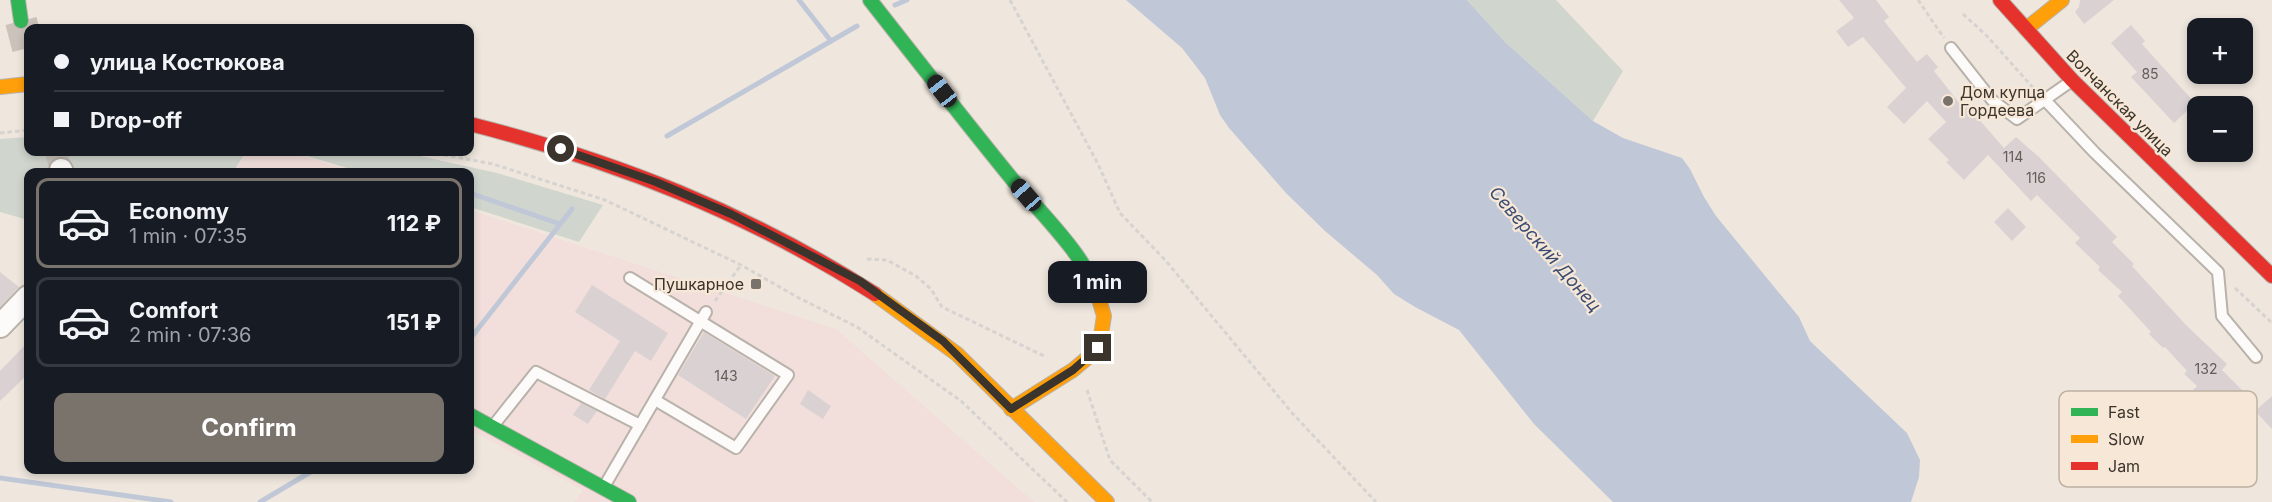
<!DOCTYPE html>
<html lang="en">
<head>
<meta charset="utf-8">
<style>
  :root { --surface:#171b24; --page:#20242c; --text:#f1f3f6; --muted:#9ea1a6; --line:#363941; --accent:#7a736b }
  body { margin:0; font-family:Inter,sans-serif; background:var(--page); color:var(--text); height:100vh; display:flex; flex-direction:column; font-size:22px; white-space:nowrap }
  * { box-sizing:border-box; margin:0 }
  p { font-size:20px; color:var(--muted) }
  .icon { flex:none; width:33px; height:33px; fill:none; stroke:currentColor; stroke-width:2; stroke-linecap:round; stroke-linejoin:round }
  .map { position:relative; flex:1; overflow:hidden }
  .drawer { position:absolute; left:24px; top:168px; width:450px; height:306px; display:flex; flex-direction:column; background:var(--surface); border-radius:12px; box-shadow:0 3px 9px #0003 }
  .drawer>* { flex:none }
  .banner { position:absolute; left:24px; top:24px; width:450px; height:132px; border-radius:12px; box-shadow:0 3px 9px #0003; display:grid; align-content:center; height:132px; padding:0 30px; background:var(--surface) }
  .fabs { position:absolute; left:2187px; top:18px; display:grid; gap:12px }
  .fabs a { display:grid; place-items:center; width:66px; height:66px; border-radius:12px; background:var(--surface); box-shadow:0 3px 9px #0003; font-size:30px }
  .end { position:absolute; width:27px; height:27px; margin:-14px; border:8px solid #3b342d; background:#fff; box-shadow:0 0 0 3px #fff }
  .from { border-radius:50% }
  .bubble { position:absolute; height:42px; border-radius:12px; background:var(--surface); box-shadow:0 3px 9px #0003; font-size:20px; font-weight:700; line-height:42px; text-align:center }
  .car { position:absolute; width:18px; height:36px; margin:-18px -9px; border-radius:8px; box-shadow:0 0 4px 2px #0007; background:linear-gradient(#222 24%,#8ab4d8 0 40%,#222 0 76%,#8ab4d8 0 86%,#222 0) }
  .banner b { display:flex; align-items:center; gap:21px; height:57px; font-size:22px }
  .banner b+b { border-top:2px solid var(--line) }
  .banner i { width:15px; height:15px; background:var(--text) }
  ul { padding:10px 0 0; list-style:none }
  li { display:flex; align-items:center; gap:18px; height:90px; margin:0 12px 9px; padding:0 18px; border:3px solid var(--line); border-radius:12px }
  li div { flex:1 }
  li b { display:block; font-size:22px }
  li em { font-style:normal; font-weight:700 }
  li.active { border-color:var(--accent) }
  li>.icon { width:54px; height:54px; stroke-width:1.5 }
  .button { display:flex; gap:12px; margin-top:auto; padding:12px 30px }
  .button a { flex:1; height:69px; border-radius:12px; background:var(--accent); color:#fff; font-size:24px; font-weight:700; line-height:69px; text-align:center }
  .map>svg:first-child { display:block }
  .industrial { fill:#f2dfdb }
  .green { fill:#d0d6cd }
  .water { fill:#c0c8d7 }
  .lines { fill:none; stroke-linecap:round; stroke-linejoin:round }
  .stream { stroke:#c0c8d7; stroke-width:5 }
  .building { fill:#dad2d2 }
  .street-tunnel { stroke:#cbc3bb; stroke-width:22; stroke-dasharray:22 11; stroke-linecap:butt }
  .secondary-tunnel { stroke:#cbc3bb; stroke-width:32; stroke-dasharray:32 16; stroke-linecap:butt }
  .lane-casing { stroke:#b8b2aa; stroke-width:14 }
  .street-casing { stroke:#b8b2aa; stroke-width:26 }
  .fast-casing { stroke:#b8b2aa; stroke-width:16 }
  .slow-casing { stroke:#b8b2aa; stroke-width:16 }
  .jam-casing { stroke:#b8b2aa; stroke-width:16 }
  .path { stroke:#d6d3d0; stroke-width:3; stroke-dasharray:4.5 3; stroke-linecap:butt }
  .lane { stroke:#fdfbfa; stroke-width:10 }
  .street { stroke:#fdfbfa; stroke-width:22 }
  .fast { stroke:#30b455; stroke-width:14 }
  .slow { stroke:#ff9f0a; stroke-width:14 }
  .jam { stroke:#e5322d; stroke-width:14 }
  .route { stroke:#3b342d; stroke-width:8 }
  .poi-dot { fill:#7a736b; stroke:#f7e7d6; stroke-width:2 }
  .labels { text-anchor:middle; stroke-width:4.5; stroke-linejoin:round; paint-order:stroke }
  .number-label { font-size:14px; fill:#645c57 }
  .poi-label { font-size:16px; fill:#3b342d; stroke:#f7e7d6; text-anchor:start }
  .street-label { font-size:16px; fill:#3b342d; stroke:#f7e7d6 }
  .water-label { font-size:18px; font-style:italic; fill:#3a4e75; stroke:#f7e7d6 }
  .key { fill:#f7e7d6; stroke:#bfb1a3; stroke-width:1.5 }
  .key-label { font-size:16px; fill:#3b342d }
</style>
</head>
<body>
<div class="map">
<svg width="2272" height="502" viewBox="0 0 2272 502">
  <rect width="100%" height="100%" fill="#efe7de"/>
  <g class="industrial">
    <polygon points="247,152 290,152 354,172 235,172"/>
    <polygon points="470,210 836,329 1034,502 574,502 583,490 470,430"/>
  </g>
  <g class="green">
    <polygon points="1467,0 1556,0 1623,71 1593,121 1505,42"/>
    <polygon points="28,137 28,152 246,152 233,172 74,172 69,161 51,166 53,172 28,172 28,220 0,212 0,139"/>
    <polygon points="294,152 402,152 497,173 603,205 579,242 470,207 470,172 360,172"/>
  </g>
  <polygon class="water" points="1126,0 1467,0 1505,42 1593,121 1623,138 1682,158 1690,169 1704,197 1716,216 1799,317 1810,341 1907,433 1920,460 1919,477 1911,502 1613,502 1534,424 1459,330 1415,307 1394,294 1377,275 1325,231 1286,193 1229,128 1220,115 1205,78 1182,48"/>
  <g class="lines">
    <g class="stream">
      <polyline points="799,0 831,41"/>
      <polyline points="895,5 907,0"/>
      <polyline points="667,136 857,26"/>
      <polyline points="146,172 408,171 413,172"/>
      <polyline points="470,193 560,224"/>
      <polyline points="470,339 572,209"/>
      <polyline points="0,478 171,502"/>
      <polyline points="260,502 314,470"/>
    </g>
  </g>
  <g class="building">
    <polygon points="1839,0 1876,0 1889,17 1884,21 1917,62 1927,54 1938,67 1934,71 1960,104 1963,101 2004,148 2016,137 2039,157 2117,237 2112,242 2134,264 2132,266 2186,325 2227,364 2222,370 2250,398 2234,413 2213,393 2185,419 2175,408 2197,386 2184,374 2187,371 2165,347 2163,348 2149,334 2151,332 2118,296 2122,292 2098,270 2100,267 2075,243 2080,238 2037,195 2031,201 1988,155 1964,180 1946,162 1949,160 1928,139 1946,122 1927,101 1904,124 1887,107 1906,88 1863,37 1848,47 1836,31 1854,18"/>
    <polygon points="2080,0 2114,0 2084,24 2075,12 2079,7"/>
    <polygon points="2131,25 2145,41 2142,44 2195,103 2174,123 2131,77 2137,72 2111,43"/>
    <polygon points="2008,208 2026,227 2012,241 1994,222"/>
    <polygon points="0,272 19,287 0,307"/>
    <polygon points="592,285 668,333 651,361 635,351 605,399 589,390 620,341 575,312"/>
    <polygon points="704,332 775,376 746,419 678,375"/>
    <polygon points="28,342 28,374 0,401 0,371"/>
    <polygon points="808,390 831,406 823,419 800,404"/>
    <polygon points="2272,396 2272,429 2255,411"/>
    <polygon points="581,403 597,411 588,424 573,415"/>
  </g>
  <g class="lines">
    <polyline class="street-tunnel" points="56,152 61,170"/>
    <polyline class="secondary-tunnel" points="21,21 28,48"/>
    <g class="lane-casing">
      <g id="lane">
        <polyline points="1951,48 1992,100 2017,119 2070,82"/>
        <polyline points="2045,100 2095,153 2218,272 2222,316 2256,357"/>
        <polyline points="630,278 788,375 736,448 655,400"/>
        <polyline points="493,426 536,372 640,425"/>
        <polyline points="605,485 706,312"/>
      </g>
    </g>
    <g class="street-casing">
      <g id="street">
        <polyline points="61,170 62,172"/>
        <polyline points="0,326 28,297"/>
      </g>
    </g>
    <g class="fast-casing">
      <g id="fast">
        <polyline points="18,0 21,21"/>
        <path d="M870,0c47,60 94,120 142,179 26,31 76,79 86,117"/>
        <polyline points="470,415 629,502"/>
      </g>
    </g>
    <g class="slow-casing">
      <g id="slow">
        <polyline points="2026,29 2062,0"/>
        <polyline points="0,87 28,84"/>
        <polyline points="875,294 957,354 1107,502"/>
        <polyline points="1011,409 1073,370 1099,348 1104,316 1098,296"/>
      </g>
    </g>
    <g class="jam-casing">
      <g id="jam">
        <polyline points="2000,0 2072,80 2272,276"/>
        <path d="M470,124c146,37 278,89 405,170"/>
      </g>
    </g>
    <g class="path">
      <polyline points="1010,0 1098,164 1120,213 1166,261 1293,414 1376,502"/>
      <polyline points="1918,0 1944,38"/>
      <polyline points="1963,14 1987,36 2036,91"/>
      <polyline points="0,133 28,130"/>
      <polyline points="429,152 493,164 605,200 741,265 799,298 857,327 961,401 1067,502"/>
      <polyline points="867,259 887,260 916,276 931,289 942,307 1046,357"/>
      <polyline points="2235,288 2272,323"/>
      <polyline points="715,301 741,265"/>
      <polyline points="1087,390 1110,460 1152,502"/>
    </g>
    <use href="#lane" class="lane"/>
    <use href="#street" class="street"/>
    <use href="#fast" class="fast"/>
    <use href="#slow" class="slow"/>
    <use href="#jam" class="jam"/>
  </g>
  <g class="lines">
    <polyline class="route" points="561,149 656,182 731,214 860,281 943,341 1011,409 1073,370 1098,348"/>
  </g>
  <g class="poi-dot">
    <circle cx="1948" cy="101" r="6"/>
    <rect x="750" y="278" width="12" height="12" rx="3"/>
  </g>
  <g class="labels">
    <g class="number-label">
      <text x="2150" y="79">85</text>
      <text x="2013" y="162">114</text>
      <text x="2036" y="183">116</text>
      <text x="2206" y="374">132</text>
      <text x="726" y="381">143</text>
    </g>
    <g class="poi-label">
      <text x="1960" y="98">Дом купца<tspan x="1960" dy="18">Гордеева</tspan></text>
      <text x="744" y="290" text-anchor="end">Пушкарное</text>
    </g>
    <g class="street-label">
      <text transform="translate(2120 103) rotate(45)" y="6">Волчанская улица</text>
    </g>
    <g class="water-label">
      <text transform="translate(1545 249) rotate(49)" y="6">Северский Донец</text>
    </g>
  </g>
  <rect x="2059" y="391" width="198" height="96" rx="9" class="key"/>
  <rect x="2071" y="408" width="27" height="8" fill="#30b455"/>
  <rect x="2071" y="435" width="27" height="8" fill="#ff9f0a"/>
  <rect x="2071" y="462" width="27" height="8" fill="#e5322d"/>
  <g class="key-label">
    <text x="2108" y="418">Fast</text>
    <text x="2108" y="445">Slow</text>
    <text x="2108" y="472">Jam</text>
  </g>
</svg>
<div class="fabs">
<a>+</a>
<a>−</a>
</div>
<i class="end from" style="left:561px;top:149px"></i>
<i class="end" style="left:1098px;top:348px"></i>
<div class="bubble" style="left:1048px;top:261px;width:99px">1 min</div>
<i class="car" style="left:942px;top:91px;rotate:322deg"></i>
<i class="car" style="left:1026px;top:195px;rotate:319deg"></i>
<div class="banner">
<b><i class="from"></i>улица Костюкова</b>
<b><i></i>Drop-off</b>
</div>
<section class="drawer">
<ul>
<li class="active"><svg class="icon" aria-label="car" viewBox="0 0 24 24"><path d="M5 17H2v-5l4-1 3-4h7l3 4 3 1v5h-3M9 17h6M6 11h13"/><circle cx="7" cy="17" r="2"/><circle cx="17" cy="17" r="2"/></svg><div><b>Economy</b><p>1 min · 07:35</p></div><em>112 ₽</em></li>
<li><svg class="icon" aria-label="car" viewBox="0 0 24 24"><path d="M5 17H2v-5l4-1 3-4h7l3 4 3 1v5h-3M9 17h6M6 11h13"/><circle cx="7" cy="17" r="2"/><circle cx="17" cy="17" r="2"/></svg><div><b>Comfort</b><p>2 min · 07:36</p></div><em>151 ₽</em></li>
</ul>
<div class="button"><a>Confirm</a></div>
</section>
</div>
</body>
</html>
